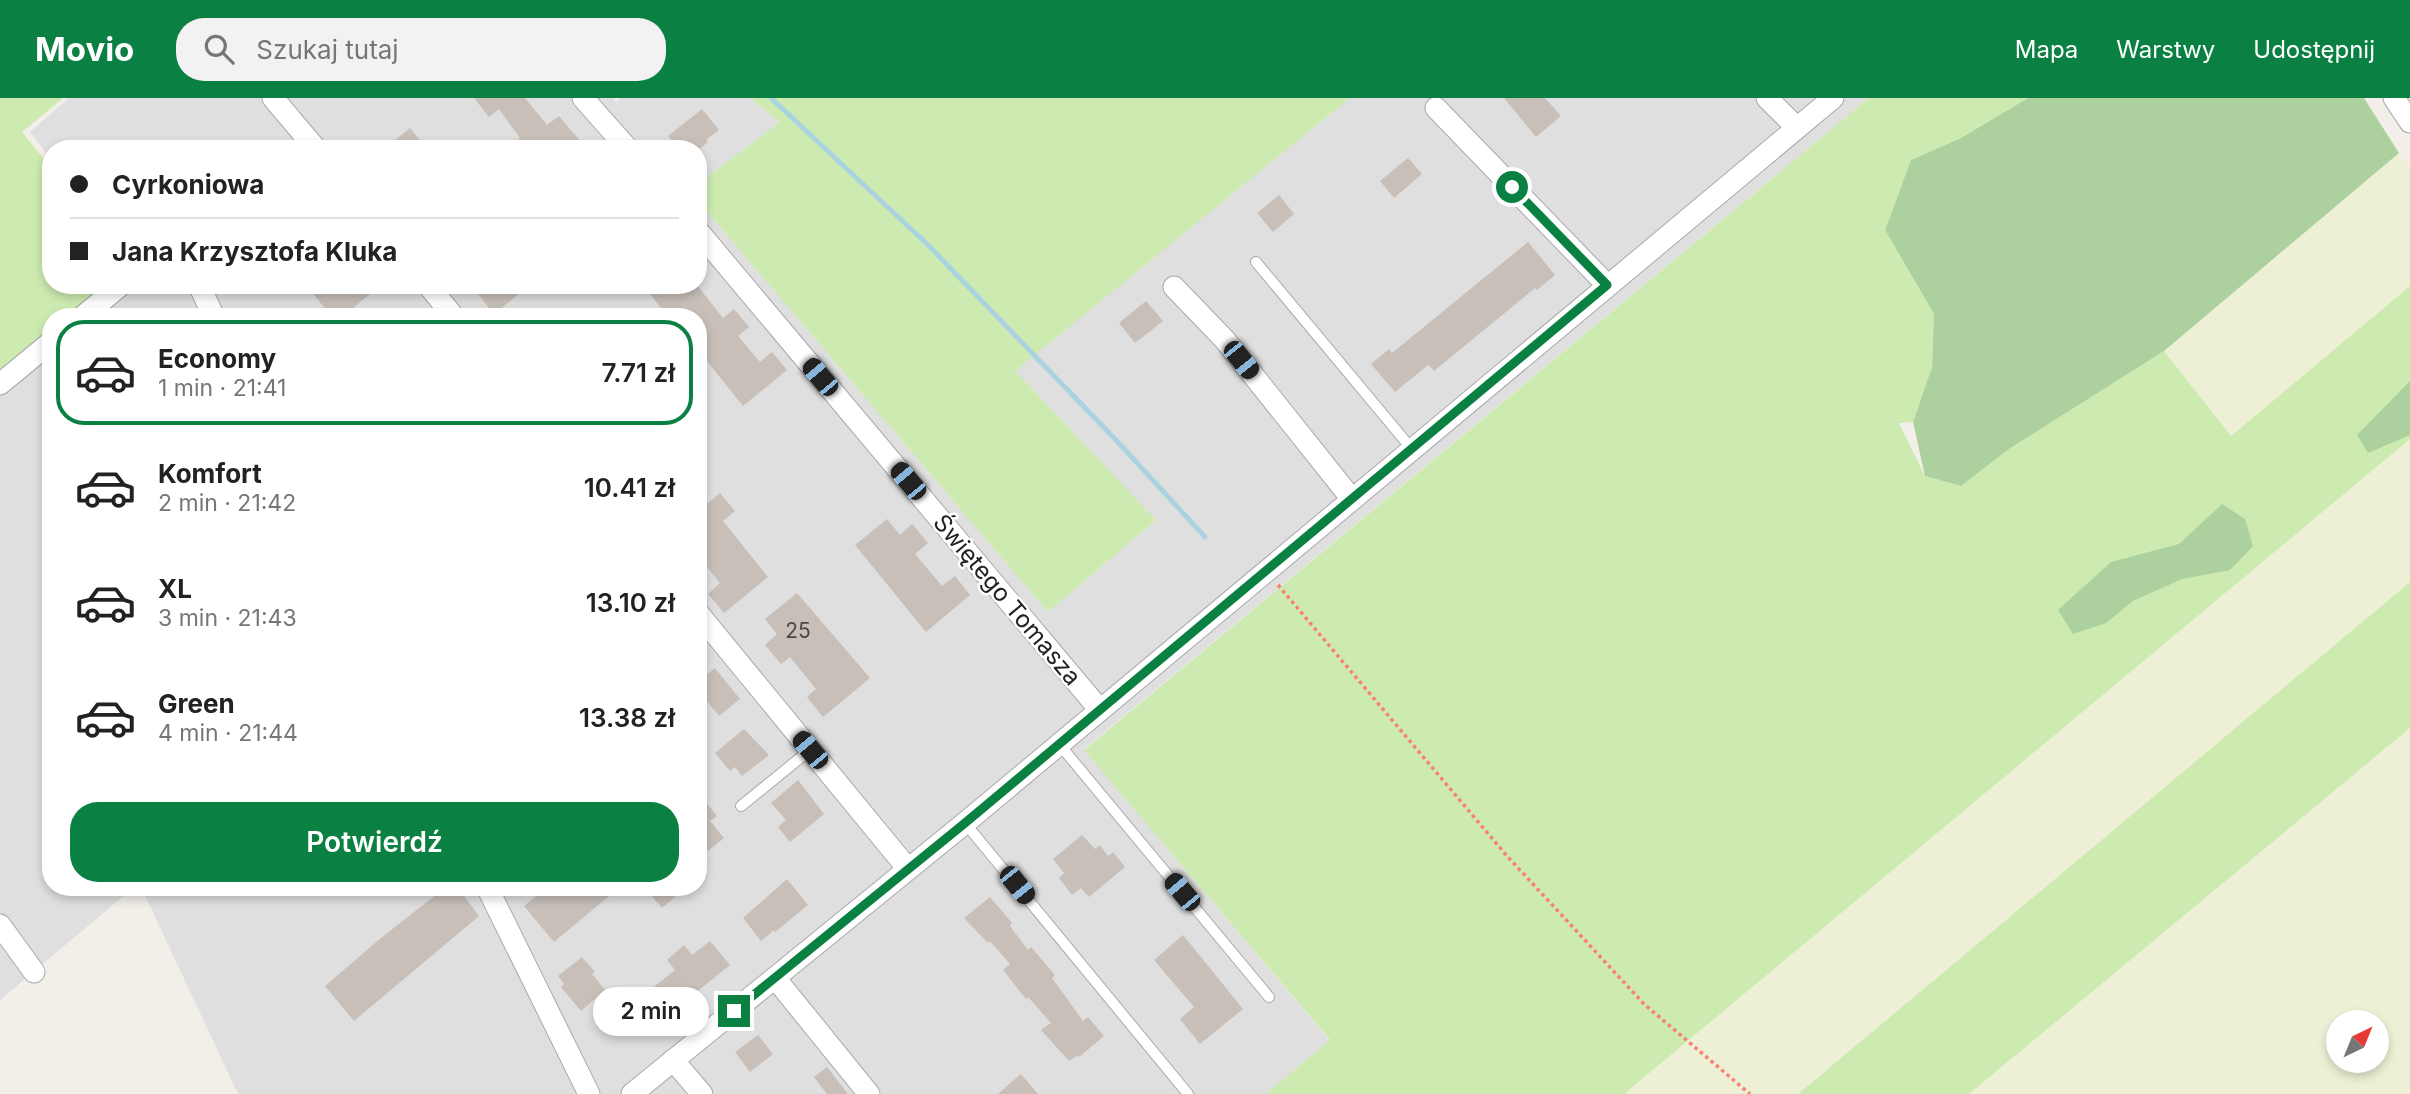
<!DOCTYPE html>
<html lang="pl">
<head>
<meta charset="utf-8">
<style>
  :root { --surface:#fff; --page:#f2f2f2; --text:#222; --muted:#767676; --line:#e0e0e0; --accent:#0b8043 }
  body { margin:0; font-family:Inter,sans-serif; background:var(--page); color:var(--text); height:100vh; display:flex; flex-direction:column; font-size:26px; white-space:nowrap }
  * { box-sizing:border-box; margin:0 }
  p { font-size:23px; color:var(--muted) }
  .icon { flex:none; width:38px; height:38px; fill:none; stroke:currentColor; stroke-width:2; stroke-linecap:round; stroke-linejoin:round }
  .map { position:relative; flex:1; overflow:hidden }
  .sheet { position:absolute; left:42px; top:210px; width:665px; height:588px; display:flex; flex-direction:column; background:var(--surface); border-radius:28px; box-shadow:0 4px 10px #0003 }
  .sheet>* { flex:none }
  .top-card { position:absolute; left:42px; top:42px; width:665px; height:154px; border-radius:28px; box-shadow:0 4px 10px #0003; display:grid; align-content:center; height:154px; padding:0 28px; background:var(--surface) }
  .needle { width:46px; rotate:43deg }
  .tools { position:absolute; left:2326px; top:912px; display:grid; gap:14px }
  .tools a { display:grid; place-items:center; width:63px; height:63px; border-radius:50%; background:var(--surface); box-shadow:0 4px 10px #0003; font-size:35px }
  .end { position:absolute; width:32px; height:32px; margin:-16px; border:9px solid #0b8043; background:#fff; box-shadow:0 0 0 4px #fff }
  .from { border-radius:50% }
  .bubble { position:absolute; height:49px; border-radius:24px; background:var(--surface); box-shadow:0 4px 10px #0003; font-size:23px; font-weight:600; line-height:49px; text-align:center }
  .car { position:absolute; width:21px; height:42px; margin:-21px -10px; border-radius:9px; box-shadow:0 0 5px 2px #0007; background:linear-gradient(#222 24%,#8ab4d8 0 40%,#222 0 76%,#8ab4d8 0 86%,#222 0) }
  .top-card b { display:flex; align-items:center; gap:24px; height:66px; font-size:26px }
  .top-card b+b { border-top:2px solid var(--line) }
  .top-card i { width:18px; height:18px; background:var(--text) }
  ul { padding:12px 0 0; list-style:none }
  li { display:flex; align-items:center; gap:21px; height:105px; margin:0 14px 10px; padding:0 14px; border:4px solid transparent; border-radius:28px }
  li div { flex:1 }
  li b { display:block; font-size:26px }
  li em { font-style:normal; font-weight:600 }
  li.active { border-color:var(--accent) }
  li>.icon { width:63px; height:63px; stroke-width:1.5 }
  .cta { display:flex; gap:14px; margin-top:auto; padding:14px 28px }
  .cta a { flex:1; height:80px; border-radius:28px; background:var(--accent); color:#fff; font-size:28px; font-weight:600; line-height:80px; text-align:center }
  header { display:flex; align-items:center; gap:42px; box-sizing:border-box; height:98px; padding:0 35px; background:var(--accent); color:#fff }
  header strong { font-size:33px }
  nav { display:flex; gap:38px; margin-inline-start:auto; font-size:24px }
  .search { width:490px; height:63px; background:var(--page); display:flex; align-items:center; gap:18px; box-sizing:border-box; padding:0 24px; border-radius:28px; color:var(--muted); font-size:26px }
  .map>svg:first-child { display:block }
  .residential { fill:#e0dfdf }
  .farmland { fill:#eef0d5; fill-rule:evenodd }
  .grass { fill:#cdebb0 }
  .forest { fill:#add19e }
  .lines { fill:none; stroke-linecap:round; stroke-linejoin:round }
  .stream { stroke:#aad3df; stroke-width:5 }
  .building { fill:#c7bfb8 }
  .lane-casing { stroke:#a9a9a9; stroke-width:12 }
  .street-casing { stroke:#a9a9a9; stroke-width:23 }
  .path { stroke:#fa8072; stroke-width:3.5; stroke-dasharray:3.5 3.5; stroke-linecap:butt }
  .lane { stroke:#fff; stroke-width:10 }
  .street { stroke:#fff; stroke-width:21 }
  .route { stroke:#0b8043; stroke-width:9 }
  .labels { text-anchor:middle; stroke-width:5; stroke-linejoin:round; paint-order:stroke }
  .number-label { font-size:21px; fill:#4b4948 }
  .street-label { font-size:24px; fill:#222; stroke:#fff }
</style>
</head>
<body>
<header>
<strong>Movio</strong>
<div class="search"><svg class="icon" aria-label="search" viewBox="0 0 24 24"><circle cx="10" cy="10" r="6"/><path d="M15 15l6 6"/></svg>Szukaj tutaj</div>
<nav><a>Mapa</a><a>Warstwy</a><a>Udostępnij</a></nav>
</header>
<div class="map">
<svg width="2410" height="996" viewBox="0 0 2410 996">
  <rect width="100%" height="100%" fill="#f2efe9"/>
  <g class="residential">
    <polygon points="69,0 613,0 616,4 621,0 750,0 780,24 698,86 698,51 51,51 51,61 30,34"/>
    <polygon points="1350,0 1869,0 1084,651 1330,943 1266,996 238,996 141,789 698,789 698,219 90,219 129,187 698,187 698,103 1048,514 1156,422 1014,273"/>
    <polygon points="51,251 51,789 134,789 0,902 0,292"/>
  </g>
  <g class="farmland">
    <polygon points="2399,55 2410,70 2410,188 2231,338 2164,253"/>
    <polygon points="2410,341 2410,484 1798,996 1624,996"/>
    <path d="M2410,630v366h-441l334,-277zM2338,924h38v38h-38z"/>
  </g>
  <g class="grass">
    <polygon points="0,0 63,0 22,34 51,70 51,187 121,187 82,219 51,219 51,244 0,286"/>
    <polygon points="750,0 1350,0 1015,273 1156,422 1048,514 698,103 698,86 780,24"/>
    <polygon points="1869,0 2028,0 1961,40 1911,62 1885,132 1934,216 1932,269 1913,324 1899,325 1925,378 1961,388 2009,351 2164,253 2231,338 2410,188 2410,341 1624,996 1266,996 1330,942 1084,652"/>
    <polygon points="2410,484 2410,630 1969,996 1798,996"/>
  </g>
  <g class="forest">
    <polygon points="2028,0 2364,0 2399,55 2164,253 2009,351 1961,388 1925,378 1913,324 1932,269 1934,216 1885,132 1911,62 1961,40"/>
    <polygon points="2410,283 2410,337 2368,355 2357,337"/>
    <polygon points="2222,406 2245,421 2253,448 2230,472 2182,481 2133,503 2106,525 2073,536 2058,512 2111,464 2179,446"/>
  </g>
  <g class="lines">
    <polyline class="stream" points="771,0 927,146 1116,342 1205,439"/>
  </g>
  <g class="building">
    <polygon points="474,0 525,0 547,27 559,18 587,51 507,51 520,40 499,11 489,19"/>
    <polygon points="1504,0 1545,0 1561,18 1536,39"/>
    <polygon points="702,11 719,32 706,42 708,44 700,51 679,51 668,38"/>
    <polygon points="410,30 427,51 384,51"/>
    <polygon points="1408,60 1422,76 1394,100 1380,83"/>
    <polygon points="1279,97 1294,116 1273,134 1257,115"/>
    <polygon points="1528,144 1555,177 1537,192 1535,190 1434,273 1428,267 1395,294 1371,266 1389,251 1392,255"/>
    <polygon points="306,187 381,187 342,219 332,219"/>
    <polygon points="486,187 530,187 494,216 477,195"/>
    <polygon points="643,187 697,187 723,220 734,211 749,229 738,238 760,264 772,254 787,272 743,308 698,252 698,219 668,219"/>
    <polygon points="1146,203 1163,223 1135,245 1119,225"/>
    <polygon points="698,392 708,405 720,395 735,413 723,423 768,479 724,515 708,496 720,485 698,458"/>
    <polygon points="887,421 900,437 912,426 928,445 915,456 942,488 955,478 970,497 926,534 855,447"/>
    <polygon points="797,495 870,580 823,619 807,599 816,591 790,559 781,566 765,547 777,536 765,521"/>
    <polygon points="715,570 740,601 719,618 698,592 698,584"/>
    <polygon points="744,631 769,657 742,678 735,669 730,673 715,655"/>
    <polygon points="798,682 824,716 790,744 778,729 786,722 771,705"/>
    <polygon points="698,694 717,718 710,723 724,740 708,753 698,739"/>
    <polygon points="1082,737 1095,751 1100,747 1108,758 1113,754 1125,769 1089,799 1081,790 1072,797 1059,780 1064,775 1053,761"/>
    <polygon points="787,781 808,807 775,834 774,832 761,843 743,820"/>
    <polygon points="446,789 457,789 479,818 354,923 325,888 381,840"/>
    <polygon points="547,789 620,789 554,844 524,808"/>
    <polygon points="644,789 667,789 675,799 662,810"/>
    <polygon points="990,799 1012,825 1010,828 1028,852 1031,849 1055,877 1052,880 1083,923 1088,919 1104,938 1079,959 1078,957 1069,963 1041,932 1051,925 1028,899 1026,901 1003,872 1010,866 990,843 988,845 964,820"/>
    <polygon points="1183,837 1243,911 1200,946 1180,921 1194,909 1154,862"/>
    <polygon points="710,843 730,867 669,916 650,892 675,872 667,862 684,847 692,857"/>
    <polygon points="582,859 595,874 592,876 605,892 581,913 561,889 564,886 558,878"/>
    <polygon points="758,937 773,956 750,974 735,954"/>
    <polygon points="827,969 848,996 827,996 814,979"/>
    <polygon points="1021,976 1038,996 998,996"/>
  </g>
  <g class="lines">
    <g class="lane-casing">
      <g id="lane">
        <polyline points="1256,164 1411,350"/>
        <polyline points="1059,646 1269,899"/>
        <polyline points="741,708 810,652"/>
        <polyline points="965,725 1188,996"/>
      </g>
    </g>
    <g class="street-casing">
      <g id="street">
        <polyline points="273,0 316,51"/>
        <polyline points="583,0 628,51"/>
        <polyline points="1767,0 1797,30"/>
        <polyline points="2394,0 2410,24"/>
        <polyline points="1436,10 1607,187"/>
        <polyline points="698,133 1100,612"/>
        <polyline points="199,187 214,219"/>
        <polyline points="428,187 454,219"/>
        <polyline points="1174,189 1225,242 1351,400"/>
        <polyline points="82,219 121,187"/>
        <polyline points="0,286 51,244"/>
        <polyline points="698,515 908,771"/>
        <polyline points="487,789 589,996"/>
        <polyline points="0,827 34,874"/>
        <polyline points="775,880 869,996"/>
        <polyline points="673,962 702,996"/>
        <polyline points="632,996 965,725 1833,0"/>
      </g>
    </g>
    <polyline class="path" points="1278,487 1507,758 1644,906 1750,996"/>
    <use href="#lane" class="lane"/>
    <use href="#street" class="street"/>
  </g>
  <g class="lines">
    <polyline class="route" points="734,913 965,725 1607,187 1512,89"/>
  </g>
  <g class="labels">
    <g class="number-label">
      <text x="798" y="540">25</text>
    </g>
    <g class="street-label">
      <text transform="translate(1007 502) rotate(50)" y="8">Świętego Tomasza</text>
    </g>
  </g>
</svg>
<div class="tools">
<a><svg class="needle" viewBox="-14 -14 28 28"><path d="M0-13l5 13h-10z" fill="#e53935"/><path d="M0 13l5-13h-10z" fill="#767676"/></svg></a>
</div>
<i class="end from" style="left:1512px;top:89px"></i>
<i class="end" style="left:734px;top:913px"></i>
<div class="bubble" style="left:593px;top:889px;width:116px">2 min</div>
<i class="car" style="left:1241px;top:262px;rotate:141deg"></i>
<i class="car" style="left:820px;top:279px;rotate:320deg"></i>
<i class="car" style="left:908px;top:383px;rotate:320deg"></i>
<i class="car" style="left:810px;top:652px;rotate:320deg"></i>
<i class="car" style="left:1017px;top:787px;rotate:141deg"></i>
<i class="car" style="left:1182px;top:794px;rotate:320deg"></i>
<div class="top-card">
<b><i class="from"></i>Cyrkoniowa</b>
<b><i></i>Jana Krzysztofa Kluka</b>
</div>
<section class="sheet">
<ul>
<li class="active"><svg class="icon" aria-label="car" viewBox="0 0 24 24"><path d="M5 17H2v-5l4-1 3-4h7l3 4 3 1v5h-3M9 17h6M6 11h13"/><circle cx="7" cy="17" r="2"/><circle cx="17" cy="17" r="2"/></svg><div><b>Economy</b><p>1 min · 21:41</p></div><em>7.71 zł</em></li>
<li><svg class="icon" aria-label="car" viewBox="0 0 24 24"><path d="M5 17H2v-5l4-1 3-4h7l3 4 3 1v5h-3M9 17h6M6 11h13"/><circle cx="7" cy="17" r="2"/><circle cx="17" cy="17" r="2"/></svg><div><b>Komfort</b><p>2 min · 21:42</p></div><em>10.41 zł</em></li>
<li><svg class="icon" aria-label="car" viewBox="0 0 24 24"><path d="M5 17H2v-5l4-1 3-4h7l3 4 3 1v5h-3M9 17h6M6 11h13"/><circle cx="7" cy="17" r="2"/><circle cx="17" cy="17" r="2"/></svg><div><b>XL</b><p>3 min · 21:43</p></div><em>13.10 zł</em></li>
<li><svg class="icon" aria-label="car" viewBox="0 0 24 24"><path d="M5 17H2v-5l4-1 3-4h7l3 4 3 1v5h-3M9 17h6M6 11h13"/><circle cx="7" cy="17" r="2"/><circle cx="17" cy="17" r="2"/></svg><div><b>Green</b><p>4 min · 21:44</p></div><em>13.38 zł</em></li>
</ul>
<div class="cta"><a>Potwierdź</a></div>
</section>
</div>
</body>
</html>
